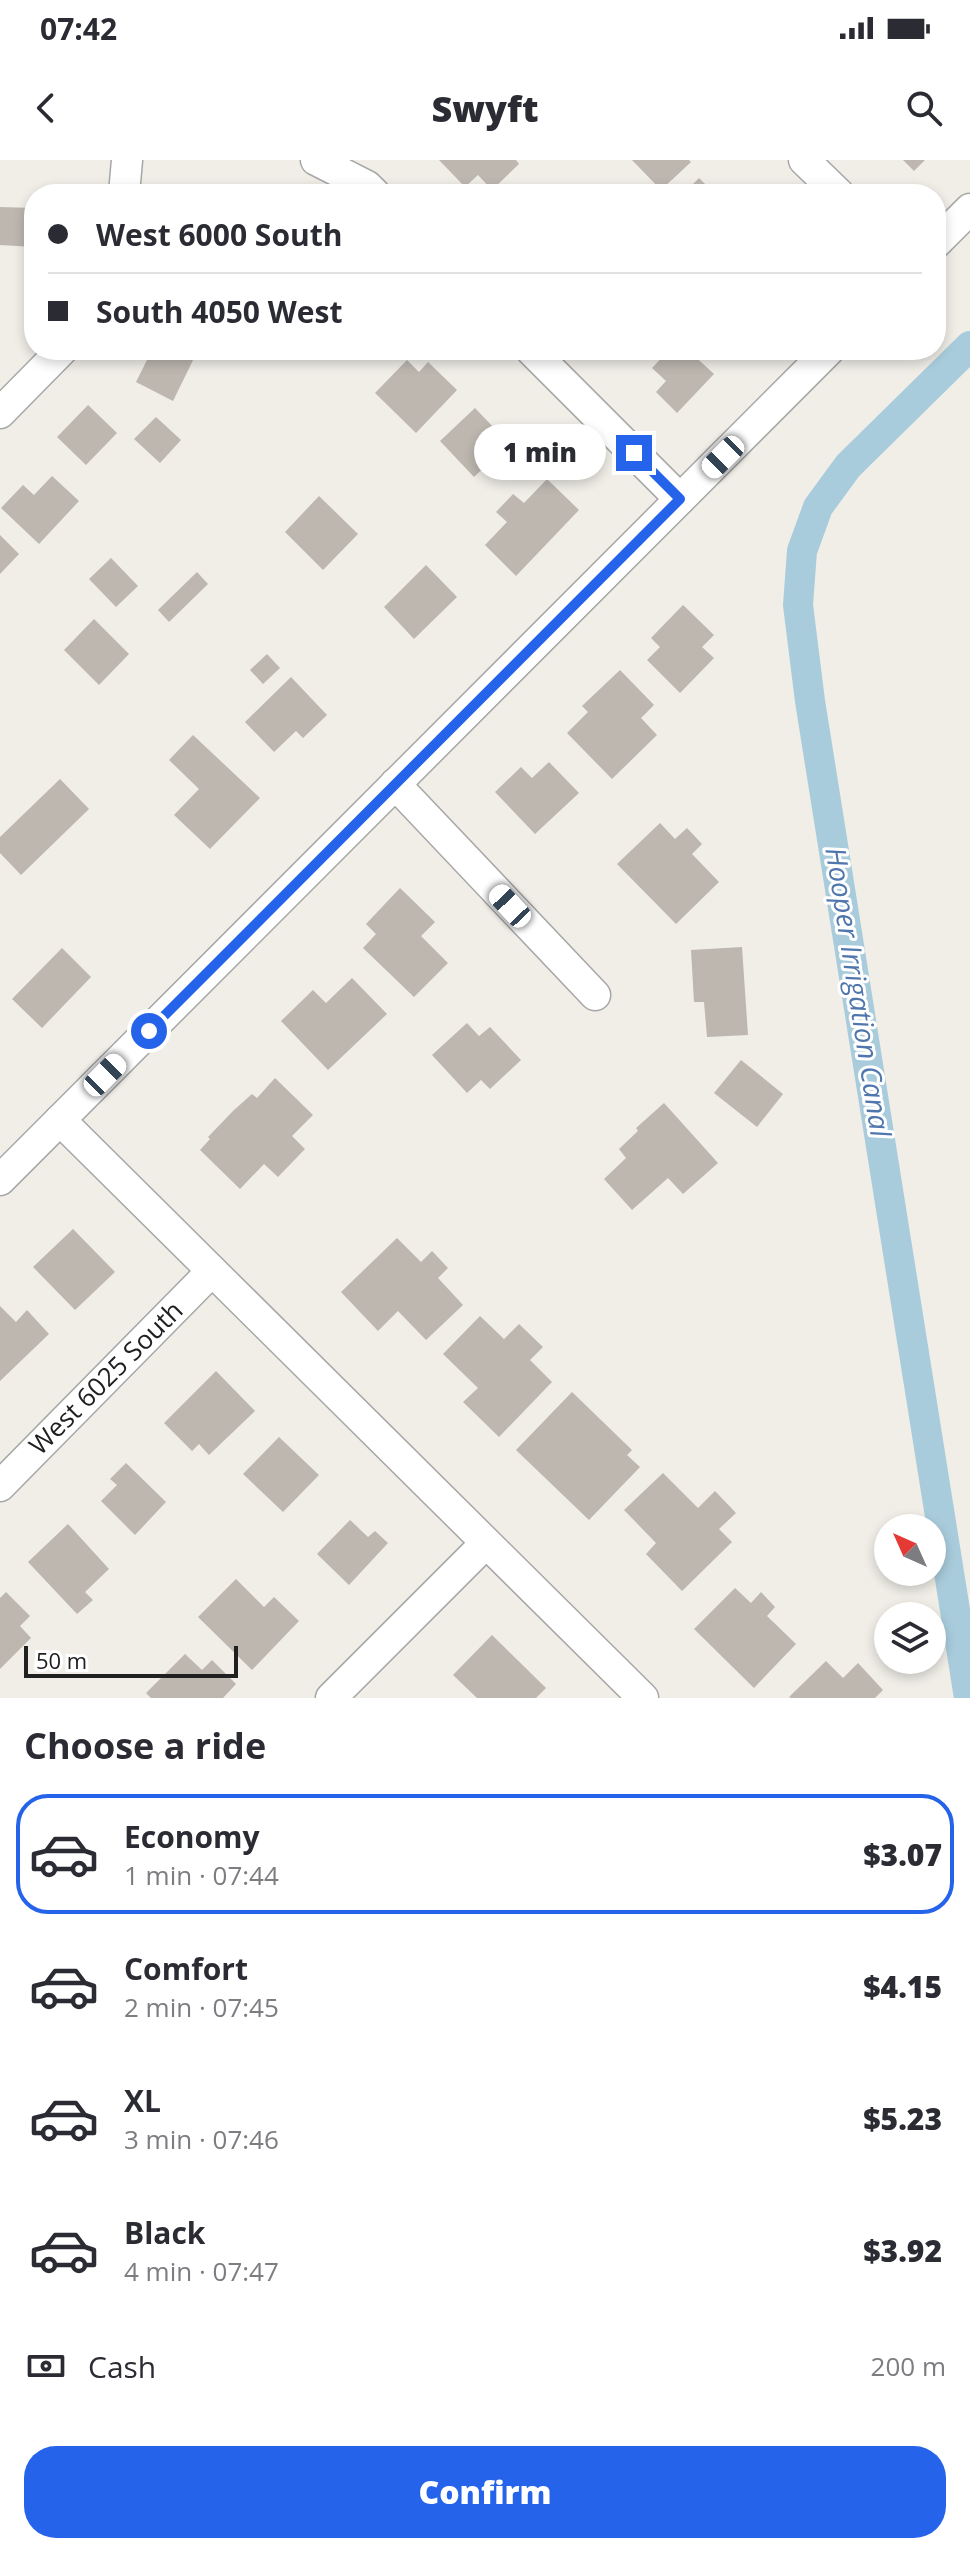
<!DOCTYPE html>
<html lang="en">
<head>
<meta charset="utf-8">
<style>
  :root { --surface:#fff; --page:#f2f2f3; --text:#2b2b33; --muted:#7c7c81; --line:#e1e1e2; --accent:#2563eb }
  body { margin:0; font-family:"Open Sans",sans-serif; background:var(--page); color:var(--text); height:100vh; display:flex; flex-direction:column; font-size:30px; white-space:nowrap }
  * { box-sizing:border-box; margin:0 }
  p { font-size:26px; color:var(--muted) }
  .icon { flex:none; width:44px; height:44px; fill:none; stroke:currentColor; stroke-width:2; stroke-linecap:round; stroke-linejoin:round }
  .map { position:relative; height:1538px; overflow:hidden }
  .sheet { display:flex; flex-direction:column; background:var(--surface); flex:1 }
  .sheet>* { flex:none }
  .banner { position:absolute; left:24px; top:24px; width:922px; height:176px; border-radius:32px; box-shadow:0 4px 12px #0003; display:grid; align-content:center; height:176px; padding:0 24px; background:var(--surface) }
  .needle { width:52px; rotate:315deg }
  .tools { position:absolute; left:874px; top:1354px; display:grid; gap:16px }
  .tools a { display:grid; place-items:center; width:72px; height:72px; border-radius:50%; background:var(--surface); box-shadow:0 4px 12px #0003; font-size:40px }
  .scale { position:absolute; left:24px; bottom:20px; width:214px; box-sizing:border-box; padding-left:8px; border:4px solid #202020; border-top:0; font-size:22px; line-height:28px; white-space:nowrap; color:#202020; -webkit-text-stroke:6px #fff; paint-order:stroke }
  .end { position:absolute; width:36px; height:36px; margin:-18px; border:10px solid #2563eb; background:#fff; box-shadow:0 0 0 4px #fff }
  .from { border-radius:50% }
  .bubble { position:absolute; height:56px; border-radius:28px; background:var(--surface); box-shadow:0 4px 12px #0003; font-size:26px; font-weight:800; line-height:56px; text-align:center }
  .car { position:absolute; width:24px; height:48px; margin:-24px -12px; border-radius:10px; box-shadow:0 0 6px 2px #0007; background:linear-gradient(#fff 24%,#345 0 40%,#fff 0 76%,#345 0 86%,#fff 0) }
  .banner b { display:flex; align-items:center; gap:28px; height:76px; font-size:30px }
  .banner b+b { border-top:2px solid var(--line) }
  .banner i { width:20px; height:20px; background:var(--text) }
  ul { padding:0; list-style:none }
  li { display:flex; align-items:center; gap:24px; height:120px; margin:0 16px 12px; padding:0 8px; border:4px solid transparent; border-radius:32px }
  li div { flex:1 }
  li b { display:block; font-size:30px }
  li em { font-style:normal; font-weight:800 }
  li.selected { border-color:var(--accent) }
  li>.icon { width:72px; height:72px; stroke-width:1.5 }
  h2 { padding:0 24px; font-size:36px; line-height:96px }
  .pay { display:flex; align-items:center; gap:20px; height:88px; padding:0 24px; font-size:30px }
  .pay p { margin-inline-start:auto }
  .action { display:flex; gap:16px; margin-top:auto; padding:16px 24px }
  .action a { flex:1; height:92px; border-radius:32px; background:var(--accent); color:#fff; font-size:32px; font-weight:800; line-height:92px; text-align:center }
  .status { display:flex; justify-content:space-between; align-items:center; height:56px; padding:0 40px; background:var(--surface); direction:ltr }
  .status svg { height:22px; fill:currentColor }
  header { display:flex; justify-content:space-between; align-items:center; height:104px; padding:0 24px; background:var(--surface); font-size:36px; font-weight:800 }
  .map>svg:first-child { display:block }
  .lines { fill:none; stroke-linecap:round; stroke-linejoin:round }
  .canal { stroke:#a9ccdc; stroke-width:30 }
  .building { fill:#bdb7b0 }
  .minor-casing { stroke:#a7a7a7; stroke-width:33 }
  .minor { stroke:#fff; stroke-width:30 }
  .route { stroke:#2563eb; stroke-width:10 }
  .labels { text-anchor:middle; stroke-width:6; stroke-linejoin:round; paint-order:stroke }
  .street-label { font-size:26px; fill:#202020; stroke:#fff }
  .water-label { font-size:28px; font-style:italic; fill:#4f76ad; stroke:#fff }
</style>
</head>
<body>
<div class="status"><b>07:42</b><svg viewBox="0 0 49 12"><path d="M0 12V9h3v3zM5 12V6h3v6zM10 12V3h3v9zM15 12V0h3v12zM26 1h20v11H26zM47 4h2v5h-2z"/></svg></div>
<header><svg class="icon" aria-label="back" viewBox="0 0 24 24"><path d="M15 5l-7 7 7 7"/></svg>Swyft<svg class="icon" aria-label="search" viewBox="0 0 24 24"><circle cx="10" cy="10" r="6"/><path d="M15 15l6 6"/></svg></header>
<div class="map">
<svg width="970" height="1538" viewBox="0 0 970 1538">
  <rect width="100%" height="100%" fill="#f0eee7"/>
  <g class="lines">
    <polyline class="canal" points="969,1538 810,541 798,445 802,391 818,347 848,306 970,186"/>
  </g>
  <g class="building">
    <polygon points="439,0 516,0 519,4 492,30 478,15 465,27"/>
    <polygon points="632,0 689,0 691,2 661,30"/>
    <polygon points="903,0 925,0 914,11"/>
    <polygon points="699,18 715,34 683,34"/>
    <polygon points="0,47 34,48 34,87 0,85"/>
    <polygon points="152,190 198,190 173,241 136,222"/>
    <polygon points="669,190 688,190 714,214 677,253 656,232 666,221 652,208"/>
    <polygon points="407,200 419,212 428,202 457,230 416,273 375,233"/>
    <polygon points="88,245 117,273 86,305 57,277"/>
    <polygon points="475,248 495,269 488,277 501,291 474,317 440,281"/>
    <polygon points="156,257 181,280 160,303 134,279"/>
    <polygon points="52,316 79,341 39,384 1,348 23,325 34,335"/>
    <polygon points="547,319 579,350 516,416 485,385 507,362 496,352 513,334 524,343"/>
    <polygon points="319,336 358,374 323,410 285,372"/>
    <polygon points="0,375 19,394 0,414"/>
    <polygon points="111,398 138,426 116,447 89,419"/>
    <polygon points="426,405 457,437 414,479 384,447"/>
    <polygon points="197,412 208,424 169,462 158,450"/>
    <polygon points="683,445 714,475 702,487 714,498 680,533 647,500 660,487 651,478"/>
    <polygon points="94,459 129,494 99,525 64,490"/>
    <polygon points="267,494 280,508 263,524 250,510"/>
    <polygon points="620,510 654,545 641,558 657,575 612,619 567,573 588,552 582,546"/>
    <polygon points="291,517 327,555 303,578 296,571 274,592 245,562"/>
    <polygon points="193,575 260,638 210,689 174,655 199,629 169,600"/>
    <polygon points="549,602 579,633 535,674 495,632 521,607 532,618"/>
    <polygon points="60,619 89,649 21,715 0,693 0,677"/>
    <polygon points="660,663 675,679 687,668 702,684 692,694 719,722 676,764 617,704"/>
    <polygon points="400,728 435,762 421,776 448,803 414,837 363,788 376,774 366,764"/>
    <polygon points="742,787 748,875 707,877 704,842 694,842 691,790"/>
    <polygon points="62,788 91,817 42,868 12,839"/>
    <polygon points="352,818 387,854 328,910 281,861 313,830 326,843"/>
    <polygon points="467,863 479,876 490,867 521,900 490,929 481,920 467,933 432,895"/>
    <polygon points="741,900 783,934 757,967 714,933"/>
    <polygon points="275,918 313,955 292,976 305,989 278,1017 264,1004 240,1029 200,990 210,979 208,977 233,951 252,934 257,938"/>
    <polygon points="664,943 718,1003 683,1034 668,1018 632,1050 604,1019 626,998 619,989 638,971 636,968"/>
    <polygon points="73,1069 115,1112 75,1150 33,1107"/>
    <polygon points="397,1078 421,1102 432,1091 448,1108 438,1118 463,1145 426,1180 398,1151 378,1171 341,1132"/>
    <polygon points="0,1146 16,1162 27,1150 49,1174 0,1221"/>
    <polygon points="480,1156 504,1179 519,1164 543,1187 530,1200 552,1222 499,1277 463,1242 478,1228 443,1194"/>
    <polygon points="216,1211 255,1251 209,1295 199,1284 192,1291 164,1263"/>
    <polygon points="572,1232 632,1290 627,1295 640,1307 589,1360 516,1290"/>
    <polygon points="279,1277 319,1315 283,1352 243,1314"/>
    <polygon points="126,1303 166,1342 135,1375 101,1341 117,1325 110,1319"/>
    <polygon points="663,1313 698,1348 715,1331 736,1353 719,1369 732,1382 682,1431 646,1394 656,1383 624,1350"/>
    <polygon points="350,1360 368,1377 375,1371 388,1383 349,1425 317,1394"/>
    <polygon points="68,1364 109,1409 85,1432 93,1440 77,1454 28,1402"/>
    <polygon points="236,1419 264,1447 274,1437 299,1461 252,1510 198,1457"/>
    <polygon points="735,1428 751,1443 761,1432 775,1447 767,1456 796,1484 754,1528 694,1469"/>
    <polygon points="6,1432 30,1456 20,1466 31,1478 0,1509 0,1438"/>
    <polygon points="492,1475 546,1528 536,1538 477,1538 453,1515"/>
    <polygon points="185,1494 202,1510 212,1500 236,1524 223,1538 151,1538 146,1533"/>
    <polygon points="826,1501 843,1518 858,1503 883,1530 875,1538 791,1538 789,1537"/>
  </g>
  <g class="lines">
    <g class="minor-casing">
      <g id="minor">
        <polyline points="316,0 367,26 375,34"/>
        <polyline points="804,0 839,34"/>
        <polyline points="124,34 127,0"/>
        <polyline points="936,83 970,49"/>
        <polyline points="531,190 680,339"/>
        <polyline points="0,253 62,190"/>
        <polyline points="395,624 595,835"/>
        <polyline points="60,960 643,1538"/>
        <polyline points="0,1020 829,190"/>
        <polyline points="0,1326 212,1111"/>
        <polyline points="331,1538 486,1383"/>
      </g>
    </g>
    <use href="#minor" class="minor"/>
  </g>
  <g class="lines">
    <polyline class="route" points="149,871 680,339 634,293"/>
  </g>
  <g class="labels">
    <g class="street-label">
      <text transform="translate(106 1218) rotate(-45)" y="9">West 6025 South</text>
    </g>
    <g class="water-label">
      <text transform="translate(858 832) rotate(81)" y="10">Hooper Irrigation Canal</text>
    </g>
  </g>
</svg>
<div class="tools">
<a><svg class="needle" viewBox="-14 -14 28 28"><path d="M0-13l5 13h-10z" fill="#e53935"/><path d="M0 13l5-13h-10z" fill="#7c7c81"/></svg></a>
<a><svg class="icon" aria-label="layers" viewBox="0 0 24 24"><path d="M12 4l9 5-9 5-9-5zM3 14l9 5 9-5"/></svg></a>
</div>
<div class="scale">50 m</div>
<i class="end from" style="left:149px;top:871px"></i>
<i class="end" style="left:634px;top:293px"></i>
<div class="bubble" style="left:474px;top:264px;width:132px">1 min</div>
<i class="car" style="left:723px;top:297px;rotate:225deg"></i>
<i class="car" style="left:510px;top:746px;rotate:317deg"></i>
<i class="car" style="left:105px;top:915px;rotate:45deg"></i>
<div class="banner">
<b><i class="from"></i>West 6000 South</b>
<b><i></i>South 4050 West</b>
</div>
</div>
<section class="sheet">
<h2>Choose a ride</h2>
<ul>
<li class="selected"><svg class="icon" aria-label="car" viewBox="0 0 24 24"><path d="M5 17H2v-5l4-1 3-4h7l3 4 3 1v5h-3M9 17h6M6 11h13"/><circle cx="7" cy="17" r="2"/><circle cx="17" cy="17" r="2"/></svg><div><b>Economy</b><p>1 min · 07:44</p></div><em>$3.07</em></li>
<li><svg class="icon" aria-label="car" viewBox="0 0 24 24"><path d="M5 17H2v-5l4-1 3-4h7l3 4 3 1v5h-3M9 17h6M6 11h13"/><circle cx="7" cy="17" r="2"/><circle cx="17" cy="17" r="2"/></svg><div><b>Comfort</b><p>2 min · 07:45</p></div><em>$4.15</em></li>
<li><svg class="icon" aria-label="car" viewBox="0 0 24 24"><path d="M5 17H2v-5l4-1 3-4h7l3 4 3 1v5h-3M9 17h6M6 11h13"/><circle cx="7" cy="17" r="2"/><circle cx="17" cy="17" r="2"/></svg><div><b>XL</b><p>3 min · 07:46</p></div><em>$5.23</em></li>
<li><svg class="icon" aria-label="car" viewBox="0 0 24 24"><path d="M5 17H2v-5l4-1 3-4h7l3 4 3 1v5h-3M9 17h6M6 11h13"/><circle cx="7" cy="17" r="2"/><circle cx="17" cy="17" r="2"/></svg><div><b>Black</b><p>4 min · 07:47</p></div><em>$3.92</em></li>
</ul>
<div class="pay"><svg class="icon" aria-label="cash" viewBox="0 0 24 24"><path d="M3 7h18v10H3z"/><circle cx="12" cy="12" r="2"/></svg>Cash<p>200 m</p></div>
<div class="action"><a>Confirm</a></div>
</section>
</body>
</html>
